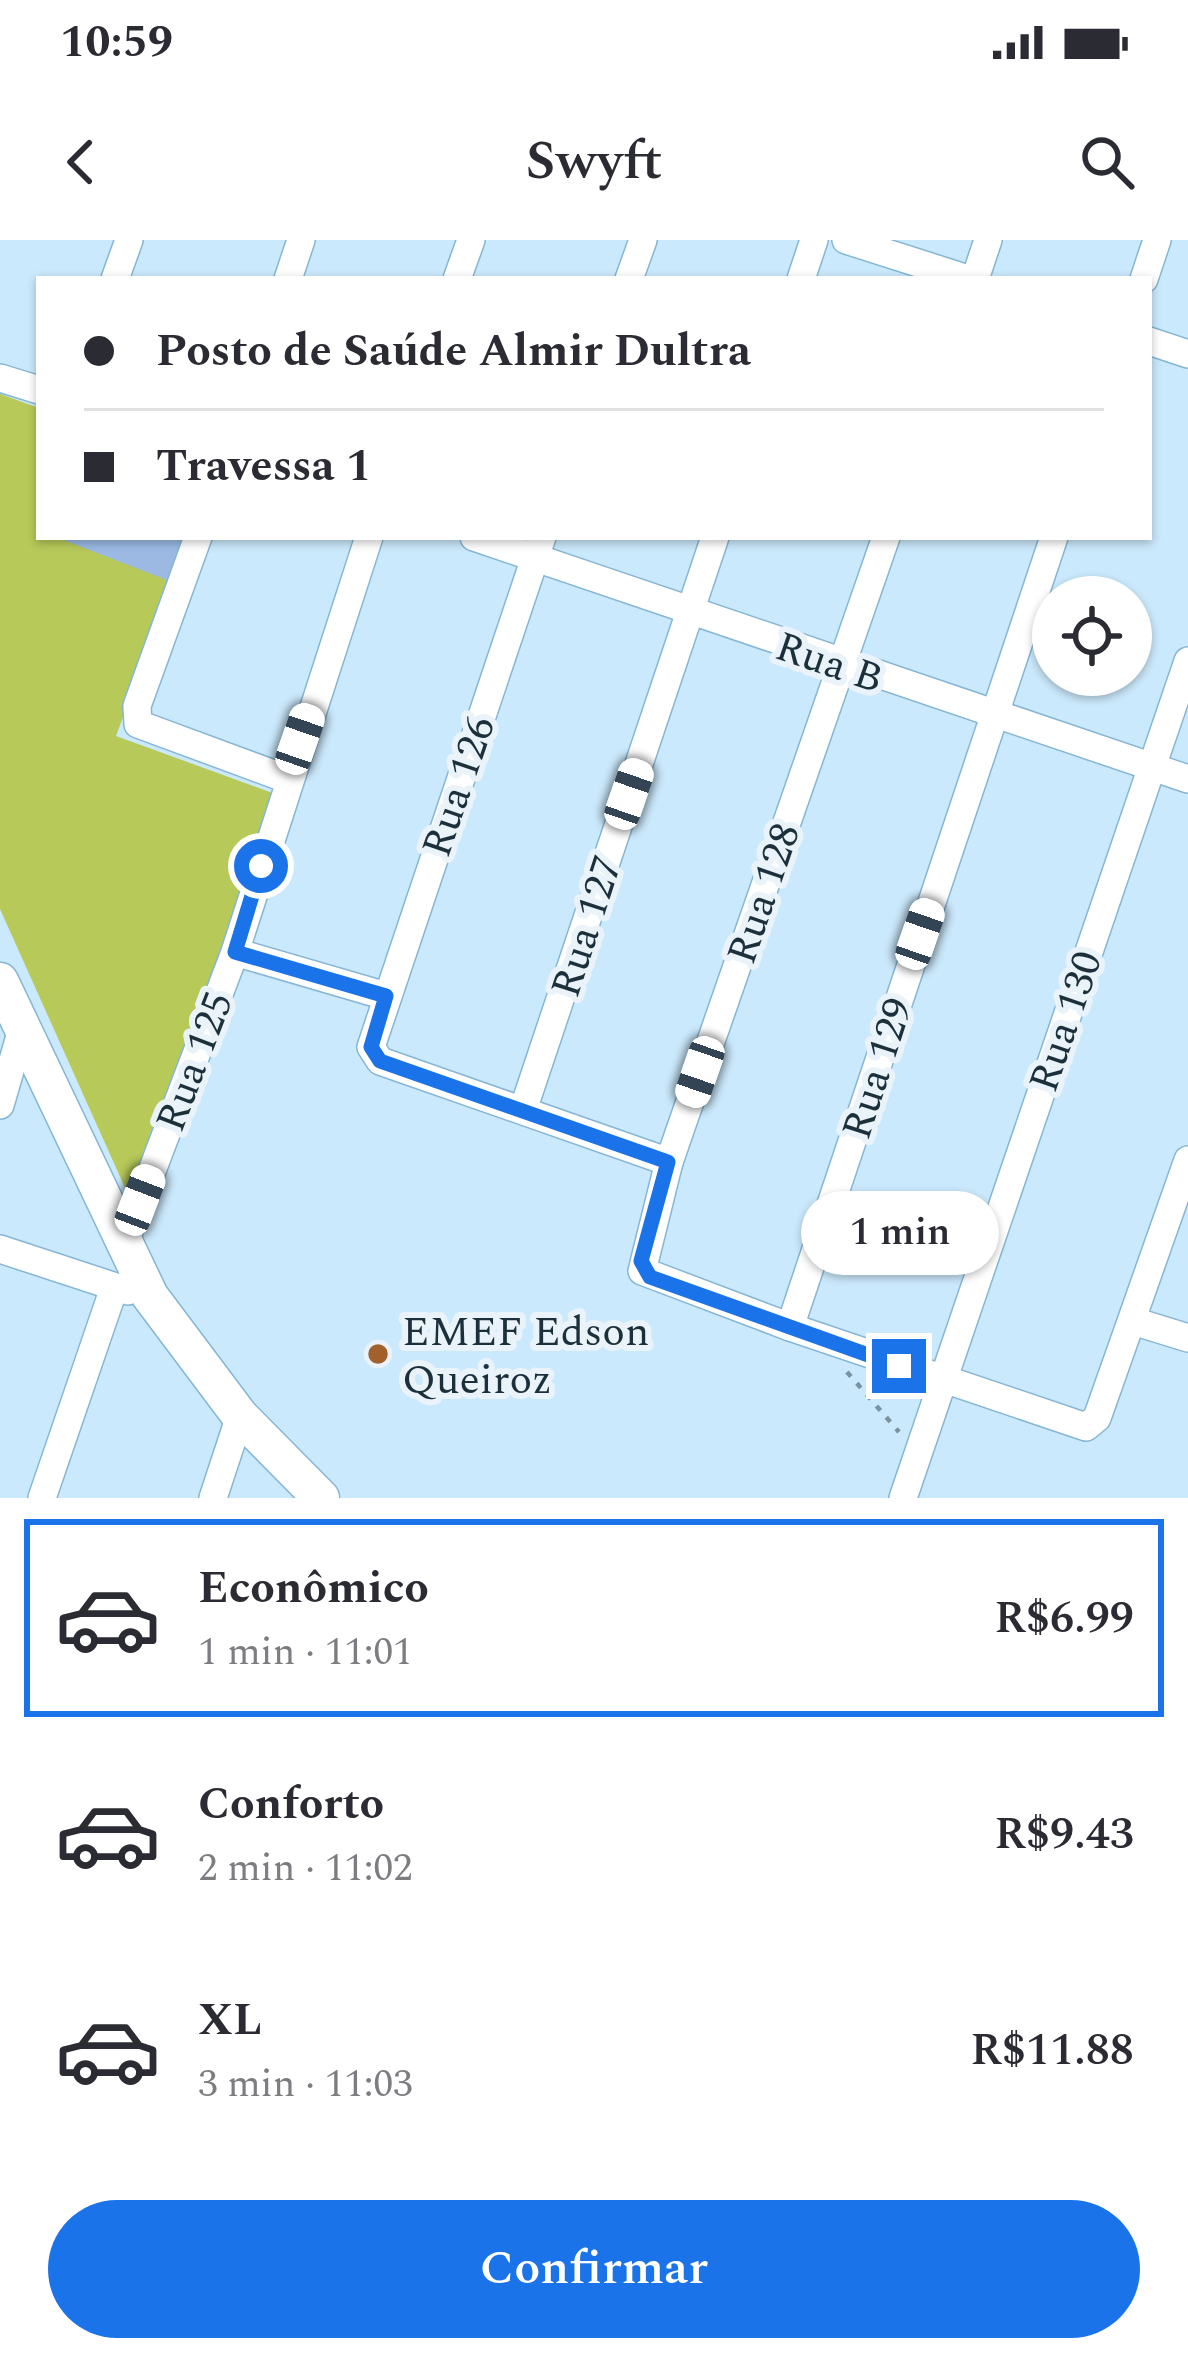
<!DOCTYPE html>
<html lang="pt">
<head>
<meta charset="utf-8">
<style>
  :root { --surface:#fff; --page:#f2f2f3; --text:#2b2b33; --muted:#7c7c81; --line:#e1e1e2; --accent:#1a73e8 }
  body { margin:0; font-family:Spectral,serif; background:var(--page); color:var(--text); height:100vh; display:flex; flex-direction:column; font-size:45px; white-space:nowrap }
  * { box-sizing:border-box; margin:0 }
  p { font-size:39px; color:var(--muted) }
  .icon { flex:none; width:66px; height:66px; fill:none; stroke:currentColor; stroke-width:2; stroke-linecap:round; stroke-linejoin:round }
  .map { position:relative; height:1258px; overflow:hidden }
  .panel { display:flex; flex-direction:column; background:var(--surface); flex:1 }
  .panel>* { flex:none }
  .hud { position:absolute; left:36px; top:36px; width:1116px; height:264px; border-radius:0px; box-shadow:0 3px 9px #0004; display:grid; align-content:center; height:264px; padding:0 48px; background:var(--surface) }
  .fabs { position:absolute; left:1032px; top:336px; display:grid; gap:24px }
  .fabs a { display:grid; place-items:center; width:120px; height:120px; border-radius:50%; background:var(--surface); box-shadow:0 3px 9px #0004; font-size:60px }
  .end { position:absolute; width:54px; height:54px; margin:-27px; border:15px solid #1a73e8; background:#fff; box-shadow:0 0 0 6px #fff }
  .from { border-radius:50% }
  .bubble { position:absolute; height:84px; border-radius:42px; background:var(--surface); box-shadow:0 3px 9px #0004; font-size:39px; font-weight:600; line-height:84px; text-align:center }
  .car { position:absolute; width:36px; height:72px; margin:-36px -18px; border-radius:15px; box-shadow:0 0 9px 3px #0007; background:linear-gradient(#fff 24%,#345 0 40%,#fff 0 76%,#345 0 86%,#fff 0) }
  .hud b { display:flex; align-items:center; gap:42px; height:114px; font-size:45px }
  .hud b+b { border-top:3px solid var(--line) }
  .hud i { width:30px; height:30px; background:var(--text) }
  ul { padding:21px 0 0; list-style:none }
  li { display:flex; align-items:center; gap:36px; height:198px; margin:0 24px 18px; padding:0 24px; border:6px solid transparent; border-radius:0px }
  li div { flex:1 }
  li b { display:block; font-size:45px }
  li em { font-style:normal; font-weight:600 }
  li.on { border-color:var(--accent) }
  li>.icon { width:108px; height:108px; stroke-width:1.5 }
  .cta { display:flex; gap:24px; margin-top:auto; padding:24px 48px }
  .cta a { flex:1; height:138px; border-radius:72px; background:var(--accent); color:#fff; font-size:48px; font-weight:600; line-height:138px; text-align:center }
  .status { display:flex; justify-content:space-between; align-items:center; height:84px; padding:0 60px; background:var(--surface); direction:ltr }
  .status svg { height:33px; fill:currentColor }
  header { display:flex; justify-content:space-between; align-items:center; height:156px; padding:0 48px; background:var(--surface); font-size:54px; font-weight:600 }
  .map>svg:first-child { display:block }
  .green { fill:#b7c959 }
  .building { fill:#9bb9e3 }
  .lines { fill:none; stroke-linecap:round; stroke-linejoin:round }
  .minor-casing { stroke:#85b6d5; stroke-width:30 }
  .tertiary-casing { stroke:#85b6d5; stroke-width:39 }
  .path { stroke:#7992a2; stroke-width:4.5; stroke-dasharray:6 9; stroke-linecap:butt }
  .minor { stroke:#fff; stroke-width:27 }
  .tertiary { stroke:#fff; stroke-width:36 }
  .route { stroke:#1a73e8; stroke-width:15 }
  .poi-dot { fill:#a2612b; stroke:#e9f3f9; stroke-width:4.5 }
  .labels { text-anchor:middle; stroke-width:12; stroke-linejoin:round; paint-order:stroke }
  .street-label { font-size:42px; fill:#1c303c; stroke:#e9f3f9 }
  .poi-label { font-size:42px; fill:#1c303c; stroke:#e9f3f9; text-anchor:start }
</style>
</head>
<body>
<div class="status"><b>10:59</b><svg viewBox="0 0 49 12"><path d="M0 12V9h3v3zM5 12V6h3v6zM10 12V3h3v9zM15 12V0h3v12zM26 1h20v11H26zM47 4h2v5h-2z"/></svg></div>
<header><svg class="icon" aria-label="back" viewBox="0 0 24 24"><path d="M15 5l-7 7 7 7"/></svg>Swyft<svg class="icon" aria-label="search" viewBox="0 0 24 24"><circle cx="10" cy="10" r="6"/><path d="M15 15l6 6"/></svg></header>
<div class="map">
<svg width="1188" height="1258" viewBox="0 0 1188 1258">
  <rect width="100%" height="100%" fill="#cbe9fc"/>
  <polygon class="green" points="0,154 39,168 39,297 189,297 116,496 278,555 135,970 0,669"/>
  <polygon class="building" points="56,297 189,297 172,342"/>
  <g class="lines">
    <g class="minor-casing">
      <g id="minor">
        <polyline points="846,0 968,39"/>
        <polyline points="115,39 129,0"/>
        <polyline points="288,39 301,0"/>
        <polyline points="457,39 471,0"/>
        <polyline points="629,39 643,0"/>
        <polyline points="801,39 814,0"/>
        <polyline points="975,39 988,0"/>
        <polyline points="1144,39 1157,0"/>
        <polyline points="1149,101 1188,114"/>
        <polyline points="0,138 39,150"/>
        <polyline points="198,297 137,466 138,484 287,539"/>
        <polyline points="474,297 1188,539"/>
        <polyline points="542,297 371,807 380,821 669,922"/>
        <polyline points="886,297 669,922 642,1031 790,1087 1086,1187 1097,1178 1188,920"/>
        <polyline points="235,712 386,756"/>
        <polyline points="0,865 23,786"/>
        <polyline points="523,870 715,297"/>
        <polyline points="125,1002 235,712 369,297"/>
        <polyline points="0,1009 128,1051"/>
        <polyline points="1133,1081 1188,1098"/>
        <polyline points="790,1087 1054,297"/>
        <polyline points="42,1258 114,1048"/>
        <polyline points="213,1258 240,1176"/>
        <polyline points="903,1258 1188,421"/>
      </g>
    </g>
    <g class="tertiary-casing">
      <polyline id="tertiary" points="0,741 150,1056 240,1176 321,1258"/>
    </g>
    <polyline class="path" points="847,1132 899,1192"/>
    <use href="#minor" class="minor"/>
    <use href="#tertiary" class="tertiary"/>
  </g>
  <g class="lines">
    <polyline class="route" points="261,626 235,712 386,756 371,807 380,821 668,922 641,1021 650,1037 899,1126"/>
  </g>
  <circle class="poi-dot" cx="378" cy="1114" r="12"/>
  <g class="labels">
    <g class="street-label">
      <text transform="translate(830 421) rotate(19)" y="15">Rua B</text>
      <text transform="translate(457 546) rotate(-71)" y="15">Rua 126</text>
      <text transform="translate(762 653) rotate(-71)" y="15">Rua 128</text>
      <text transform="translate(585 686) rotate(-72)" y="15">Rua 127</text>
      <text transform="translate(1064 781) rotate(-71)" y="15">Rua 130</text>
      <text transform="translate(193 821) rotate(-69)" y="15">Rua 125</text>
      <text transform="translate(876 828) rotate(-72)" y="15">Rua 129</text>
    </g>
    <g class="poi-label">
      <text x="402" y="1105">EMEF Edson<tspan x="402" dy="48">Queiroz</tspan></text>
    </g>
  </g>
</svg>
<div class="fabs">
<a><svg class="icon" aria-label="locate" viewBox="0 0 24 24"><circle cx="12" cy="12" r="6"/><path d="M12 2v4M12 18v4M2 12h4M18 12h4"/></svg></a>
</div>
<i class="end from" style="left:261px;top:626px"></i>
<i class="end" style="left:899px;top:1126px"></i>
<div class="bubble" style="left:801px;top:951px;width:198px">1 min</div>
<i class="car" style="left:300px;top:499px;rotate:19deg"></i>
<i class="car" style="left:629px;top:554px;rotate:19deg"></i>
<i class="car" style="left:920px;top:694px;rotate:19deg"></i>
<i class="car" style="left:700px;top:832px;rotate:199deg"></i>
<i class="car" style="left:140px;top:960px;rotate:21deg"></i>
<div class="hud">
<b><i class="from"></i>Posto de Saúde Almir Dultra</b>
<b><i></i>Travessa 1</b>
</div>
</div>
<section class="panel">
<ul>
<li class="on"><svg class="icon" aria-label="car" viewBox="0 0 24 24"><path d="M5 17H2v-5l4-1 3-4h7l3 4 3 1v5h-3M9 17h6M6 11h13"/><circle cx="7" cy="17" r="2"/><circle cx="17" cy="17" r="2"/></svg><div><b>Econômico</b><p>1 min · 11:01</p></div><em>R$6.99</em></li>
<li><svg class="icon" aria-label="car" viewBox="0 0 24 24"><path d="M5 17H2v-5l4-1 3-4h7l3 4 3 1v5h-3M9 17h6M6 11h13"/><circle cx="7" cy="17" r="2"/><circle cx="17" cy="17" r="2"/></svg><div><b>Conforto</b><p>2 min · 11:02</p></div><em>R$9.43</em></li>
<li><svg class="icon" aria-label="car" viewBox="0 0 24 24"><path d="M5 17H2v-5l4-1 3-4h7l3 4 3 1v5h-3M9 17h6M6 11h13"/><circle cx="7" cy="17" r="2"/><circle cx="17" cy="17" r="2"/></svg><div><b>XL</b><p>3 min · 11:03</p></div><em>R$11.88</em></li>
</ul>
<div class="cta"><a>Confirmar</a></div>
</section>
</body>
</html>
